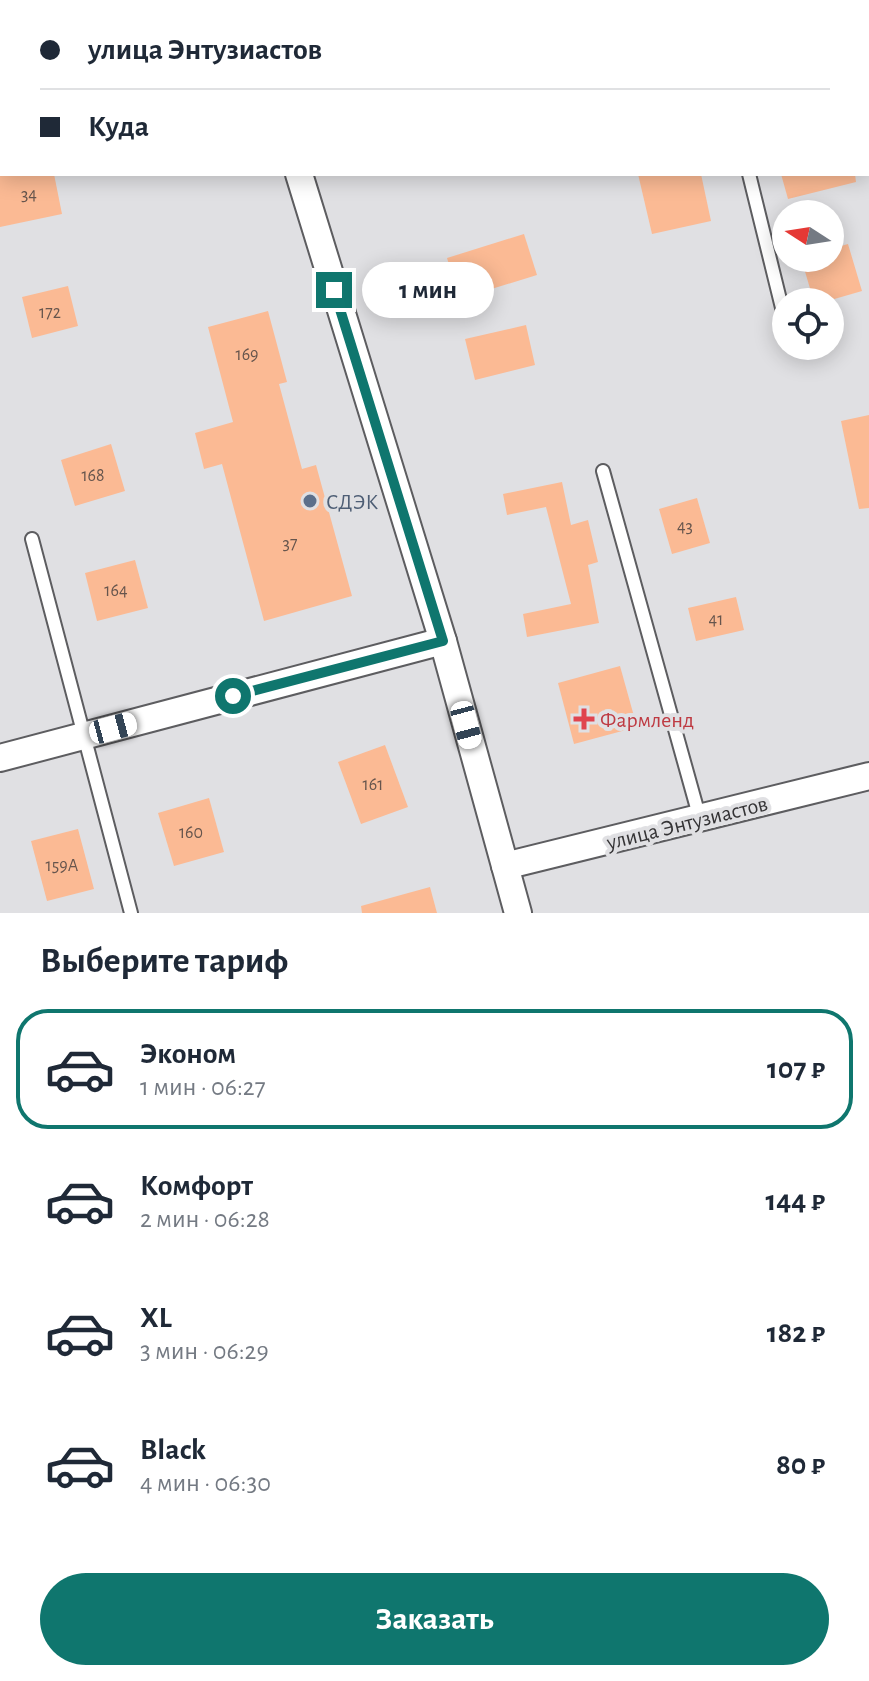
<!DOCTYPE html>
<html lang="ru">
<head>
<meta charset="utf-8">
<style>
  :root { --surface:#fff; --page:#f6f6f7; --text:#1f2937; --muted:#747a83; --line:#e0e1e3; --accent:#0f766e }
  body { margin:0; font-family:"Alegreya Sans",sans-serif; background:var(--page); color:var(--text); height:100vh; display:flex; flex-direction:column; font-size:30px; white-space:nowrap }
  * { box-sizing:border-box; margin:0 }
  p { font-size:26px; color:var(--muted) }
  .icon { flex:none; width:44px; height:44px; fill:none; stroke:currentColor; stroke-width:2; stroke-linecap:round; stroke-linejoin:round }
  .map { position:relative; height:913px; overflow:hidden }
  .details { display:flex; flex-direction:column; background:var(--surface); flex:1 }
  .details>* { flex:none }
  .banner { position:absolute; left:0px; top:0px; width:870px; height:176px; box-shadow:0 4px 20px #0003; display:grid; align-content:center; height:176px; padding:0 40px; background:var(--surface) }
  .needle { width:52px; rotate:282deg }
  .tools { position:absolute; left:772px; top:200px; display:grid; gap:16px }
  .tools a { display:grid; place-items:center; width:72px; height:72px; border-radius:50%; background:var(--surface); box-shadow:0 4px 20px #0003; font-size:40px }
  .end { position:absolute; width:36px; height:36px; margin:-18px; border:10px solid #0f766e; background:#fff; box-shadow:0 0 0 4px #fff }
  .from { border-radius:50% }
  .bubble { position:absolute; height:56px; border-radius:28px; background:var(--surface); box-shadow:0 4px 20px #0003; font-size:26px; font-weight:600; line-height:56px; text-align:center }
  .car { position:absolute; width:24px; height:48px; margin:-24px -12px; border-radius:10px; box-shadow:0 0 6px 2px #0007; background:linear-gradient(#fff 24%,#345 0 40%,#fff 0 76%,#345 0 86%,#fff 0) }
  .banner b { display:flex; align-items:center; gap:28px; height:76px; font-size:30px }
  .banner b+b { border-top:2px solid var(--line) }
  .banner i { width:20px; height:20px; background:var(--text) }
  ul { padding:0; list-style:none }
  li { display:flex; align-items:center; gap:24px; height:120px; margin:0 16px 12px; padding:0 24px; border:4px solid transparent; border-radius:32px }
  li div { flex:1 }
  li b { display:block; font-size:30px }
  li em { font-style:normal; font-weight:600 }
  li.current { border-color:var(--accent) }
  li>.icon { width:72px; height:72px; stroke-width:1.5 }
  h2 { padding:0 40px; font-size:36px; line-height:96px }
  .action { display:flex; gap:16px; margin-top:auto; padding:16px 40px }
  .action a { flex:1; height:92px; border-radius:48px; background:var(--accent); color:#fff; font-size:32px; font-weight:600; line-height:92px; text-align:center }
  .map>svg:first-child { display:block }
  .building { fill:#fbba94 }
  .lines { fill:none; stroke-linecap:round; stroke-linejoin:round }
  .service-casing { stroke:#5d5d60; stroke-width:16 }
  .minor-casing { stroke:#5d5d60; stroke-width:30 }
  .service { stroke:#fff; stroke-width:12 }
  .minor { stroke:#fff; stroke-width:26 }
  .route { stroke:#0f766e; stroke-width:10 }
  .service-dot { fill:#5c6f8a; stroke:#e0e0e3; stroke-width:3 }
  .health-dot { fill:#e0444e; stroke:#e0e0e3; stroke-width:3 }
  .labels { text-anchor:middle; stroke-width:8; stroke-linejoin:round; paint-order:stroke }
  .number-label { font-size:18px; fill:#66554d }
  .service-label { font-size:22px; fill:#4e5e75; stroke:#e0e0e3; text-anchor:start }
  .health-label { font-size:22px; fill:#be3a42; stroke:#e0e0e3; text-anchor:start }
  .street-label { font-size:22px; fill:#343335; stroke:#e0e0e3 }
</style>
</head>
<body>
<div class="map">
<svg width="869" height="913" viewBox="0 0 869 913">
  <rect width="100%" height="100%" fill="#e0e0e3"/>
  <g class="building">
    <polygon points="0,174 54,174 62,214 0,227"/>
    <polygon points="638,174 701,174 711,221 652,234"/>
    <polygon points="781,174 855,174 856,182 788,199"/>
    <polygon points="524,234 537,275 459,299 447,258"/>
    <polygon points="848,244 862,291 824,302 814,302 801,258 830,258 830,249"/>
    <polygon points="68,286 78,326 32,338 22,297"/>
    <polygon points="268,311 287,382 279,384 302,469 316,465 352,596 264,621 222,464 204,469 195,433 233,422 208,327"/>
    <polygon points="526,325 535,365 475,380 465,339"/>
    <polygon points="869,415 869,508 859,509 841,421"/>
    <polygon points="111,444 125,491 75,506 61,460"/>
    <polygon points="562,482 571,525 588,520 598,562 588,565 599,623 527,637 523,614 571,604 546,507 507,515 503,494"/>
    <polygon points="697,498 710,543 672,554 659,509"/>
    <polygon points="135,560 148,608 97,621 85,573"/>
    <polygon points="736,597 744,630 696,641 688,608"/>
    <polygon points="620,666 637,727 574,744 558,683"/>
    <polygon points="385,745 408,807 361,824 338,762"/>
    <polygon points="209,798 224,852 174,866 158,813"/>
    <polygon points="78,829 94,889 47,901 31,841"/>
    <polygon points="430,887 437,913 362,913 361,906"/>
  </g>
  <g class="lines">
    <g class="service-casing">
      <g id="service">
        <polyline points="709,0 710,2"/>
        <polyline points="749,174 786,324"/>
        <polyline points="603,471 700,819"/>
        <polyline points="32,539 131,913"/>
      </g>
    </g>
    <g class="minor-casing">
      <g id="minor">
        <polyline points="259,2 263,0"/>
        <polyline points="0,71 2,70"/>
        <polyline points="299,174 443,641 518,913"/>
        <polyline points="0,758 443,641"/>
        <polyline points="505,866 869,776"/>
      </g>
    </g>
    <use href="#service" class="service"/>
    <use href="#minor" class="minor"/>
  </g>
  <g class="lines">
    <polyline class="route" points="233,696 443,641 334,290"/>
  </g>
  <circle class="service-dot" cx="310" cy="501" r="8"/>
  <path class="health-dot" d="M580 707h8v8h8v8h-8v8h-8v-8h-8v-8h8z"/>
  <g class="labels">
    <g class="number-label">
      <text x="29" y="200">34</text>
      <text x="50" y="318">172</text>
      <text x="247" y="360">169</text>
      <text x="93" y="481">168</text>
      <text x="685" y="532">43</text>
      <text x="290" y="549">37</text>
      <text x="116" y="596">164</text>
      <text x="716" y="625">41</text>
      <text x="373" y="790">161</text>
      <text x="191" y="838">160</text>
      <text x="62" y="871">159А</text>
    </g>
    <g class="service-label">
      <text x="326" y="509">СДЭК</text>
    </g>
    <g class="health-label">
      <text x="600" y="727">Фармленд</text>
    </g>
    <g class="street-label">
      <text transform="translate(687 822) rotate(-14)" y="8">улица Энтузиастов</text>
    </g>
  </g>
</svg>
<div class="tools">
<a><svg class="needle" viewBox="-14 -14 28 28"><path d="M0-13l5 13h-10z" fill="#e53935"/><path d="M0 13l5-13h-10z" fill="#747a83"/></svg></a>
<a><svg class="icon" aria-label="locate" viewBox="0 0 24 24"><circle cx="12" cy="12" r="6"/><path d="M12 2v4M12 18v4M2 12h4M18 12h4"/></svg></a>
</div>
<i class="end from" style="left:233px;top:696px"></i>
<i class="end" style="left:334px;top:290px"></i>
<div class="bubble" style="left:362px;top:262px;width:132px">1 мин</div>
<i class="car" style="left:466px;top:725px;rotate:165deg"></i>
<i class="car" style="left:113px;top:728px;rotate:75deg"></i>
<div class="banner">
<b><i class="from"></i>улица Энтузиастов</b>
<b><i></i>Куда</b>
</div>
</div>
<section class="details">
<h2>Выберите тариф</h2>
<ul>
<li class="current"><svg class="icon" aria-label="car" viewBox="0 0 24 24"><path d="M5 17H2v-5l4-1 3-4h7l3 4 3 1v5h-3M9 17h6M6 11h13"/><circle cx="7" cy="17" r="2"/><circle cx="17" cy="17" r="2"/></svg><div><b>Эконом</b><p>1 мин · 06:27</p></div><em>107 ₽</em></li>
<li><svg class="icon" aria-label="car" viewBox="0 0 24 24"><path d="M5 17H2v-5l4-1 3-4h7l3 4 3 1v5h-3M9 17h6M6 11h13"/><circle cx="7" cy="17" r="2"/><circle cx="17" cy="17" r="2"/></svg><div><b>Комфорт</b><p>2 мин · 06:28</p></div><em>144 ₽</em></li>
<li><svg class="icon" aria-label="car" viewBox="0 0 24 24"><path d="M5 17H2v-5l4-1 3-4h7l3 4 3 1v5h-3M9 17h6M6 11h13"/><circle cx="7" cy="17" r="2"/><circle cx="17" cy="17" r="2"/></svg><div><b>XL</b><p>3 мин · 06:29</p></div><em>182 ₽</em></li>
<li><svg class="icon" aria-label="car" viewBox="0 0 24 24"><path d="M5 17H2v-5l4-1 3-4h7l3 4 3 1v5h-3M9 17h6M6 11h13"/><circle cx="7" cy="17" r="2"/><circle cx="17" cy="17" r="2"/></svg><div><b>Black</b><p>4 мин · 06:30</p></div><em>80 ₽</em></li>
</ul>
<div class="action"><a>Заказать</a></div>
</section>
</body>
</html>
